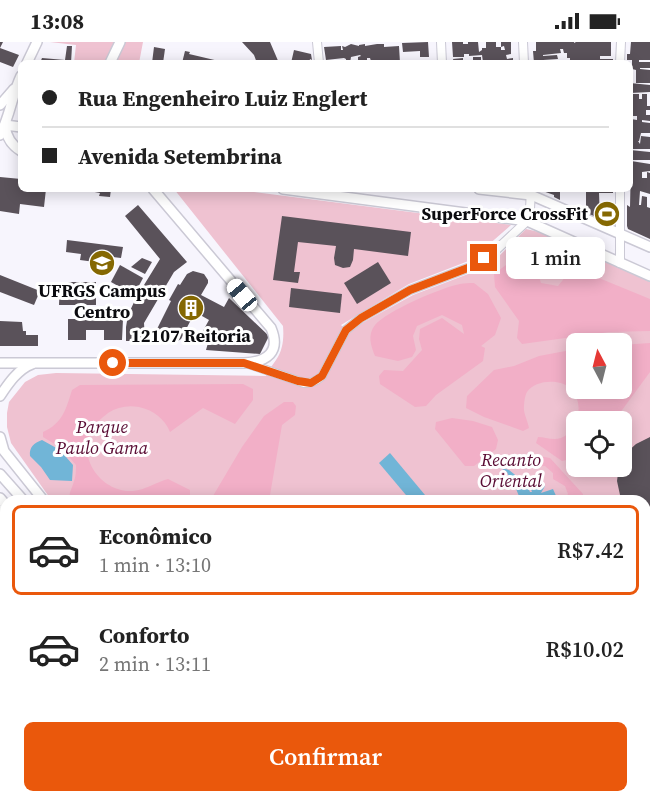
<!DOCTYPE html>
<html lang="pt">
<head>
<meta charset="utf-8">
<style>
  :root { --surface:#fff; --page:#f2f2f2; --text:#222; --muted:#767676; --line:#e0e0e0; --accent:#ea580c }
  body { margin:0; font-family:"Source Serif 4",serif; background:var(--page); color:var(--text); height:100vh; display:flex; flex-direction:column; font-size:22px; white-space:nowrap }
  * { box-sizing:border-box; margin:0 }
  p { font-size:20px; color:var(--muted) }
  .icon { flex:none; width:33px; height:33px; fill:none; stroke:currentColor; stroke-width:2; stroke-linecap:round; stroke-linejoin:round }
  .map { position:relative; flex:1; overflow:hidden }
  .sheet { position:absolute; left:0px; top:453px; width:651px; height:308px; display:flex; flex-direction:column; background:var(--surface); border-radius:18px 18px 0 0; box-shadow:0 3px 15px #0003 }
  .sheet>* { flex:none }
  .banner { position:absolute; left:18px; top:18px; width:615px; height:132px; border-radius:9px; box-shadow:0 3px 15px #0003; display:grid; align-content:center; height:132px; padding:0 24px; background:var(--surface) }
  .needle { width:39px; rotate:353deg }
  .tools { position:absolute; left:566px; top:291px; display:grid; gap:12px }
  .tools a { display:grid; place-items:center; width:66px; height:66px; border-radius:9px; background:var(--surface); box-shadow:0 3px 15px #0003; font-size:30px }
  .end { position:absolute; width:27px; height:27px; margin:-14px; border:8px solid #ea580c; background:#fff; box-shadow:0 0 0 3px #fff }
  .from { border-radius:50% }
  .bubble { position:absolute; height:42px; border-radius:9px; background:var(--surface); box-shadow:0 3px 15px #0003; font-size:20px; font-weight:600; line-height:42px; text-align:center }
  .car { position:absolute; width:18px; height:36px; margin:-18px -9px; border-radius:8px; box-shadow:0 0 4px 2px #0007; background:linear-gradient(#fff 24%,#345 0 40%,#fff 0 76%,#345 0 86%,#fff 0) }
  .banner b { display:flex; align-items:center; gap:21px; height:57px; font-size:22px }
  .banner b+b { border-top:2px solid var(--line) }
  .banner i { width:15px; height:15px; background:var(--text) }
  ul { padding:10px 0 0; list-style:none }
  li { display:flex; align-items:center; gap:18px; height:90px; margin:0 12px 9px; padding:0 12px; border:3px solid transparent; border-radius:9px }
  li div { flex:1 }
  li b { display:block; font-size:22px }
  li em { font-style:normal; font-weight:600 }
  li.active { border-color:var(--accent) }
  li>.icon { width:54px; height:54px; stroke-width:1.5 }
  .button { display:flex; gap:12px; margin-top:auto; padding:12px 24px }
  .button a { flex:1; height:69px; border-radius:9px; background:var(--accent); color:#fff; font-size:24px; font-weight:600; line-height:69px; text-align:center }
  .status { display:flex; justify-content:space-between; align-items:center; height:42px; padding:0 30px; background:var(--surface); direction:ltr }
  .status svg { height:16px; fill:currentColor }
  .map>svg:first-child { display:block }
  .green { fill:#efc2d1; fill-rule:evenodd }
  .forest { fill:#f2afc7 }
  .water { fill:#71b5d7 }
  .building { fill:#5a525a }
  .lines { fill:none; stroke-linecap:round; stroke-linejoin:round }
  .minor-casing { stroke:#cbc9d5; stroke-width:10 }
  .major-casing { stroke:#cbc9d5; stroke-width:12 }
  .minor { stroke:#fff; stroke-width:8 }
  .major { stroke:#fff; stroke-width:9 }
  .route { stroke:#ea580c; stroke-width:8 }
  .labels { text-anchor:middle; stroke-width:6; stroke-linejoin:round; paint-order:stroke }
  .poi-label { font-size:18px; font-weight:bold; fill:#0b0b0f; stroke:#fff }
  .park-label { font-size:18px; font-style:italic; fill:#580a32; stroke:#fff }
</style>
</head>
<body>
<div class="status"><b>13:08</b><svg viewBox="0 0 49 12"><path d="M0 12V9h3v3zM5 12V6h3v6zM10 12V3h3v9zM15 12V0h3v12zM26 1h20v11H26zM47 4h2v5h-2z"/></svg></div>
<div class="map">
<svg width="650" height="760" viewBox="0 0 650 760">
  <rect width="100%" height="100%" fill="#f7f5fd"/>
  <g class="green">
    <polygon points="50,0 143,0 139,21 74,21 76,3"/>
    <path d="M174,147h56l281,36 -40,35 -62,24 -68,41 8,8 15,-11 49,-27 63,-24 24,-16 26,-26 13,3 111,50v520h-367l-5,-5 367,-1v-295h-593l-41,-58 -4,-16v-14l2,-11 16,-20 13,-7 18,-2 210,3c2,-6 6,-10 10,-16 7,-10 8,-22 7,-34zM576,302h45v44h-45zM576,380h45v44h-45z"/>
  </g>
  <g class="forest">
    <polygon points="526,208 541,211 545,218 537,229 541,241 558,244 570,229 577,227 650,257 650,289 609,290 522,302 517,296 519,279 495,245 494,232"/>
    <path d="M474,241l14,11 13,24 -6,17 -14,11 4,2 -2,13 -47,34 -10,11 -11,1 -35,-23 -1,-8 5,-6 19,1 19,-21 -3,-11 1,-10 22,-11 22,16 -2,-9 -20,-10 -25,11 -4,10 3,14 -4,7 -14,4 -23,-5c-4,-10 -8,-21 0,-31 12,-14 65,-37 85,-41 4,-1 9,-1 14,-1z"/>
    <path d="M650,301v29l-36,49 -38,1v31l-5,6 -9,2 -26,-18 2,-6c7,0 15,4 23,1 19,-7 24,-38 8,-51 -11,-8 -34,-7 -42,5 -2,3 -3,11 -3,14 -1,7 4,15 5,22l-6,3 -39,-14 -18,-9 1,-12 27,-26 20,-4 25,-10 37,-7v39h45v-43z"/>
    <path d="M243,342l10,5v11l-18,24 -32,-16 -33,24c-5,-13 -17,-22 -31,-25 -11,-2 -22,0 -31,6 -6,5 -13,10 -16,17 -16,28 10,63 41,61 12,-1 24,-9 35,-12l22,11v9l-3,2h-117c-2,-8 2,-12 4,-20 2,-5 2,-11 2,-16l-15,-17 -18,-11v-5c20,-9 23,-23 29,-42l8,-5z"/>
    <polygon points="284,360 293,360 296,364 295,373 282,383 269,459 210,459 242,405 264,374"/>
    <polygon points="452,376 473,379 492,385 498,398 496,407 474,424 465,424 435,387 436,380"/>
    <polygon points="534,413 550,416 583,452 582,458 566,459 565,456 568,452 565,444 553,437 553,431 545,424 532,425 528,421 530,414"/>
    <polygon points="473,754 609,754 614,760 472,760"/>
  </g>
  <g class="water">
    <path d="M42,398l18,10 13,15 -1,16 -22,-1 -9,-13 -11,-11c-1,-9 4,-13 12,-16z"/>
    <polygon points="390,411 430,459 411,459 379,421"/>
    <polygon points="499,425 509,428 519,436 520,436 521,440 523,439 525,444 527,443 530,450 532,450 529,442 537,445 545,444 541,451 553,447 557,456 554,458 548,454 544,459 521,459 514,442 509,441 508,444 505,439 510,437 507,430"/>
    <polygon points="388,755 467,755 465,760 397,760"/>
  </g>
  <g class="building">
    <polygon points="0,0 3,0 0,6 19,13 13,25 0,20"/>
    <polygon points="242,0 270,0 279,21 257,21 254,13"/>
    <polygon points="428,0 429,15 420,15 420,9 403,10 402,1"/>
    <polygon points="452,0 463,0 463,2 468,2 468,0 478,0 479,10 482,8 482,6 486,6 486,0 496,0 496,5 501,5 501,8 505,8 504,4 501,5 501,0 511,0 511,12 506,13 507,17 513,16 513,21 483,20 482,13 469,14 469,12 464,12 464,15 453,15"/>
    <polygon points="536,0 574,0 574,1 576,0 611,0 611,14 600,14 600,17 613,17 613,21 570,21 570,16 567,16 567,11 564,11 563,7 560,7 561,11 543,13 543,14 557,13 558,17 543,18 543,19 551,19 552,21 534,21 533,9 536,9"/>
    <polygon points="631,0 650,0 650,18 639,18 639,20 650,20 650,26 640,26 640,27 650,28 650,41 636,41 636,28 632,27 632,18 627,18 627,12 630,12"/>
    <polygon points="351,2 359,4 359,3 365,2 365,4 377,2 384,2 384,5 399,4 400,21 373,21 373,19 371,19 370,16 367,16 367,21 362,21 361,19 358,20 358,15 361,14 360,13 351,15 350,21 345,21 344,18 346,18 346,17 344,16 326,18 324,5 341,4 341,8 343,8 342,4 345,5"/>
    <polygon points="67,4 72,4 71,21 40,21 42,16 65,18"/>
    <polygon points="154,5 165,7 163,21 152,21"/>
    <polygon points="294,8 311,12 312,18 310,17 309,21 291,21"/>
    <polygon points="185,9 190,10 189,12 223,20 224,18 229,19 228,21 182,21"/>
    <polygon points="473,15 481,15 481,21 454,21 453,17 463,16 463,18 473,18"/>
    <polygon points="630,41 650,43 650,50 630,51"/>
    <polygon points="630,52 639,52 639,57 642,57 642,52 647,52 647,64 650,64 650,68 646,68 646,73 650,73 650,79 642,78 642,80 650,81 650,91 641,91 639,99 638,99 640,102 641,94 650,95 650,107 630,107 630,82 631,82 631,77 637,78 637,74 631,74 631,71 630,71"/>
    <polygon points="630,108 650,110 650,118 630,118"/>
    <polygon points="631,119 650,122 650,129 642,130 642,136 647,136 647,130 650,131 650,152 640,149 639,163 641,163 642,154 647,155 647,165 650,166 650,197 628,187 627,184 627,163 630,165"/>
    <polygon points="0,135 21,137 21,147 46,147 44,165 20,162 19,172 0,169"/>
    <polygon points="84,147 111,147 110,155 99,154 100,151 84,148"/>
    <polygon points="537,147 560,147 560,158 554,155 554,153"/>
    <polygon points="586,147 602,147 602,149 607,149 607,147 613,147 613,151 599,151 600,177 586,171"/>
    <polygon points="138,163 187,220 174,230 144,281 145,299 126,299 126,285 128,273 136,256 160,217 125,174"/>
    <polygon points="282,174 411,190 408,214 354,207 353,218 350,225 343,226 335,223 334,216 336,204 298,200 294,230 300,230 298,241 273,238"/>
    <polygon points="67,198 123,205 121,216 96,213 95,220 80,218 81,212 66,210"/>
    <polygon points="142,216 152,220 145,232 131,225"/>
    <polygon points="378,220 391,241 357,262 344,241"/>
    <polygon points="120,223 143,236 134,253 111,240"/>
    <polygon points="193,229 204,232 208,238 208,241 201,253 224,265 229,256 269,294 260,312 206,308 208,301 198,298 209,278 195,270 181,297 178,299 169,301 160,297 158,294 157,287 171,259 169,258 178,242 180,243 187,232"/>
    <polygon points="0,233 40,249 34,263 0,250"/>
    <polygon points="60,240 96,240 96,263 59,263"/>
    <polygon points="291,246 342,252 340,271 289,265"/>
    <polygon points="68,277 123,277 122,298 104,298 104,288 86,288 86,298 68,298"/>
    <polygon points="0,279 22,280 23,289 26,289 26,293 38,293 38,304 0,304"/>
    <polygon points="650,395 650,477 645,475 645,459 624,459 620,453 617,439 619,424 621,424 621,420 625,412 636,402"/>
    <polygon points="1,482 6,488 6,507 0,512 0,497 1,498 3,496 0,493"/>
    <polygon points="0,537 6,543 6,576 4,578 6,580 6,584 0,580"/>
    <polygon points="0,607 5,612 4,613 6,615 6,625 0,631"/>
    <polygon points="6,655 6,686 3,684 2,685 6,688 6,698 2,702 0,701 0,661"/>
    <polygon points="6,700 6,726 3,723 0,726 0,706"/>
    <polygon points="6,730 6,752 0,758 0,735"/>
    <polygon points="12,754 52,754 46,760 6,760"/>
    <polygon points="92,754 119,754 124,760 111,760 110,758 109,760 94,760 90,756"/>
    <polygon points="135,754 166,754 160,760 140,760"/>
    <polygon points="203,754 223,754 217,760 197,760"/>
  </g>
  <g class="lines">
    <g class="minor-casing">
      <g id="minor">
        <polyline points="317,0 319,21"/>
        <polyline points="441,0 442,21"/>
        <polyline points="523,0 524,21"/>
        <polyline points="620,21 621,0"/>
        <polyline points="620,221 620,147"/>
        <path d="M246,321l58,20c8,0 12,-2 18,-7l24,-46 15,-12 49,-28 63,-24 22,-15 32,-30 3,-12 1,-20"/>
        <polyline points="0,644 6,638"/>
        <polyline points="170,760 176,754"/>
      </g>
    </g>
    <g class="major-casing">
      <g id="major">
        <polyline points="27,21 37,0"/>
        <polyline points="110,21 120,0"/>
        <polyline points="0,63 14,47"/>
        <path d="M5,83c1,11 6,20 16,26"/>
        <polyline points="5,83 21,85"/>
        <path d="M0,93c10,-19 12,-40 21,-59"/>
        <polyline points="283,147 527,179 650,234"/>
        <polyline points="479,147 531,153 650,205"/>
        <path d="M0,321h244c23,-1 37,-11 27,-35l-118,-139"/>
        <path d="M0,354c8,-12 18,-27 32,-32"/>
        <polyline points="0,395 4,409 44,459"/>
        <polyline points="0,432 24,459"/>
        <polyline points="0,456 6,463"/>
        <polyline points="0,468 6,475"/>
        <polyline points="249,754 253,760"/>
        <polyline points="274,754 279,760"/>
      </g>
    </g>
    <use href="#minor" class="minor"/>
    <use href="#major" class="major"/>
  </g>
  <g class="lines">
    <polyline class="route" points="113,321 244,321 298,339 311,341 322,334 346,288 361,276 410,248 473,224 484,216"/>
  </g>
  <defs>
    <g id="stadium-disc" transform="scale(1.35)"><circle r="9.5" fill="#856802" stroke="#fff"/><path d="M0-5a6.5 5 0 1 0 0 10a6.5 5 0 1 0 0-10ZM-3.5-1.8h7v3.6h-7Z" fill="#fff"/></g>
    <g id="university-disc" transform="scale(1.35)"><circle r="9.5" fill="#856802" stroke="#fff"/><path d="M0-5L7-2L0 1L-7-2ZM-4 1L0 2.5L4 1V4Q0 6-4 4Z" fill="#fff"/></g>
    <g id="building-disc" transform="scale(1.35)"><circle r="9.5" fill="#856802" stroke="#fff"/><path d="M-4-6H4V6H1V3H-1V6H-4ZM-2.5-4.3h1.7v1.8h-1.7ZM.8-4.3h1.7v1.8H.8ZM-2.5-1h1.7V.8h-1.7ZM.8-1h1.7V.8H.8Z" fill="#fff"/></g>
  </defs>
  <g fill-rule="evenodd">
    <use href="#stadium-disc" x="607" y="172"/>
    <use href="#university-disc" x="102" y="221"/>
    <use href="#building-disc" x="191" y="266"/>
  </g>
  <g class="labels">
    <g class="poi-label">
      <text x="588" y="178" text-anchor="end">SuperForce CrossFit</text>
      <text x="102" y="255">UFRGS Campus<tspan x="102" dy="21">Centro</tspan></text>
      <text x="191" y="300">12107 Reitoria</text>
    </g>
    <g class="park-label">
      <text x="102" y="391">Parque<tspan x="102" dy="21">Paulo Gama</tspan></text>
      <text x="511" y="424">Recanto<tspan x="511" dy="21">Oriental</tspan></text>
    </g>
  </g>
</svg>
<div class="tools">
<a><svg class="needle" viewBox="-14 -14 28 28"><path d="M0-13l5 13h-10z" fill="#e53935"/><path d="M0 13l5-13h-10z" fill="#767676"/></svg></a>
<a><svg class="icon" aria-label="locate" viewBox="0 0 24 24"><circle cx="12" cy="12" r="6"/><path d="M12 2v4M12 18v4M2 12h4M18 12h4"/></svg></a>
</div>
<i class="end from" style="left:113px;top:321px"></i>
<i class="end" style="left:484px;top:216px"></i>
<div class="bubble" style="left:506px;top:195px;width:99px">1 min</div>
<i class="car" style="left:242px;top:253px;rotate:320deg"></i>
<div class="banner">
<b><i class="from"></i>Rua Engenheiro Luiz Englert</b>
<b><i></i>Avenida Setembrina</b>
</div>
<section class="sheet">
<ul>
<li class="active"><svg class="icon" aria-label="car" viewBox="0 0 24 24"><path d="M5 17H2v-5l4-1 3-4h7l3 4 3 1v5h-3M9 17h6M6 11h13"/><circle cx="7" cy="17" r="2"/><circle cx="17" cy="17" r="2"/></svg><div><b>Econômico</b><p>1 min · 13:10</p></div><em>R$7.42</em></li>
<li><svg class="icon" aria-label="car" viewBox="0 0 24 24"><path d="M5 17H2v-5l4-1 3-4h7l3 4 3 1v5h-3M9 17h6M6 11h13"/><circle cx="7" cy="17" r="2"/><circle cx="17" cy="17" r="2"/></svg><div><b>Conforto</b><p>2 min · 13:11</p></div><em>R$10.02</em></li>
</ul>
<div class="button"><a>Confirmar</a></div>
</section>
</div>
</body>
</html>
